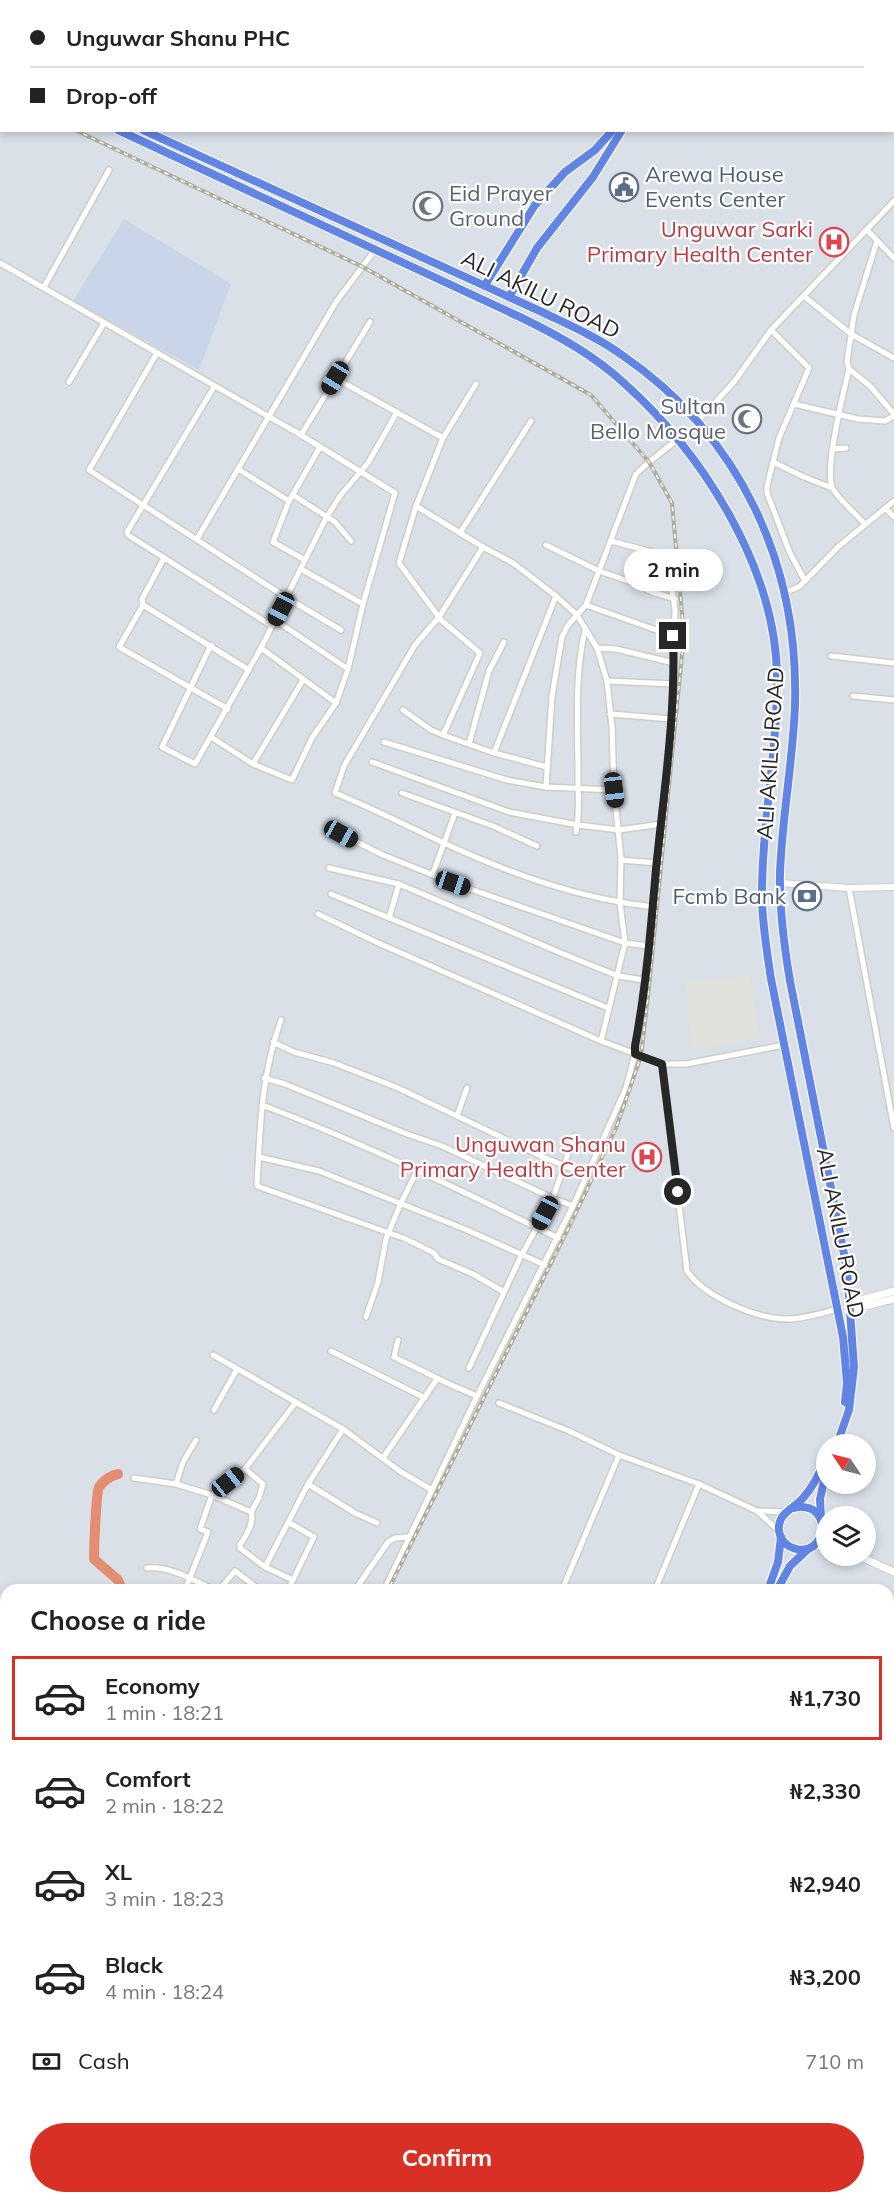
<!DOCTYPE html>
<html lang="en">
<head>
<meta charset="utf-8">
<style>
  :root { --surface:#fff; --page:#f2f2f2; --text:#222; --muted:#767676; --line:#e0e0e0; --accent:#d93025 }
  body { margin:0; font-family:Mulish,sans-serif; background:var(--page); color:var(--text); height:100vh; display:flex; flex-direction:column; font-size:22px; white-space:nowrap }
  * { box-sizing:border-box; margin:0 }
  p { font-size:20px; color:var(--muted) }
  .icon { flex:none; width:33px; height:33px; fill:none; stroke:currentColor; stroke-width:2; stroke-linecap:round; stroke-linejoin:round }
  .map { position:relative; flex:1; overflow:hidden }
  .sheet { position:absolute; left:0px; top:1584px; width:894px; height:620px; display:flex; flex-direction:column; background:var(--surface); border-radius:18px 18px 0 0; box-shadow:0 3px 9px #0003 }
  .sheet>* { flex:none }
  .guide { position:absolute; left:0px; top:0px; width:894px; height:132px; box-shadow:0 3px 9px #0003; display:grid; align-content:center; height:132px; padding:0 30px; background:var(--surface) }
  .needle { width:39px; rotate:305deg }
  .tools { position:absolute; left:816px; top:1434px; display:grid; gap:12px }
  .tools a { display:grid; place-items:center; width:60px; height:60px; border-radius:50%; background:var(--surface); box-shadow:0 3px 9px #0003; font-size:30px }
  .end { position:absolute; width:27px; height:27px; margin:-14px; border:8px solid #272727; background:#fff; box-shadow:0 0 0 3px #fff }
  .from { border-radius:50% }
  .bubble { position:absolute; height:42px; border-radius:21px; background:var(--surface); box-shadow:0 3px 9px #0003; font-size:20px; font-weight:700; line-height:42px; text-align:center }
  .car { position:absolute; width:18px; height:36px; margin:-18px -9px; border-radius:8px; box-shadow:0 0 4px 2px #0007; background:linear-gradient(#222 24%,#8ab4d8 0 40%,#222 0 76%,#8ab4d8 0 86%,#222 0) }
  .guide b { display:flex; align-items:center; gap:21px; height:57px; font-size:22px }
  .guide b+b { border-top:2px solid var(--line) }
  .guide i { width:15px; height:15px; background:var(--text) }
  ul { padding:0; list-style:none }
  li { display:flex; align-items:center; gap:18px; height:84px; margin:0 12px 9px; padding:0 18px; border:3px solid transparent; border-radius:0px }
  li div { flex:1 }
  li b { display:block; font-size:22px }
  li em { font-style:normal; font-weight:700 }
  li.active { border-color:var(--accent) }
  li>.icon { width:54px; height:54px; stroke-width:1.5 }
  h2 { padding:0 30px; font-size:27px; line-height:72px }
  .pay { display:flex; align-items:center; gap:15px; height:66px; padding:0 30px; font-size:22px }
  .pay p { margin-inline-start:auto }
  .button { display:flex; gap:12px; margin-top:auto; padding:12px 30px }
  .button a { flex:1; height:69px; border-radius:36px; background:var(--accent); color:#fff; font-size:24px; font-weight:700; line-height:69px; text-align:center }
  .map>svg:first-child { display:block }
  .industrial { fill:#dfe1da }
  .education { fill:#c9d5e9 }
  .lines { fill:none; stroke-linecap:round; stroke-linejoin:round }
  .river { stroke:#e48d73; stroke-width:10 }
  .minor-casing { stroke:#d0cdc2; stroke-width:8 }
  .tertiary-casing { stroke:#d0cdc2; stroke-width:8 }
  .secondary-casing { stroke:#d0cdc2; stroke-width:9 }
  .primary-casing { stroke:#fff; stroke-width:10 }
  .minor { stroke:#fff; stroke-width:5 }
  .tertiary { stroke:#fff; stroke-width:6 }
  .secondary { stroke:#fff; stroke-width:7 }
  .primary { stroke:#6285e4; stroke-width:8 }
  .rail-casing { stroke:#b0ac9d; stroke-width:4 }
  .rail { stroke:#fff; stroke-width:1.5; stroke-dasharray:4.5; stroke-linecap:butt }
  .route { stroke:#272727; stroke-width:8 }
  .labels { text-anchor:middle; stroke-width:4.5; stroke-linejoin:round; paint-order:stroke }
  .service-label { font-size:22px; fill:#4e5e75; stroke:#fff; text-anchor:start }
  .worship-label { font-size:22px; fill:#5b616d; stroke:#fff; text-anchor:start }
  .health-label { font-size:22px; fill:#be3a42; stroke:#fff; text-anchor:end }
  .street-label { font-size:22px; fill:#272727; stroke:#fff }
</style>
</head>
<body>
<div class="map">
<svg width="894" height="2203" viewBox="0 0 894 2203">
  <rect width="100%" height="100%" fill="#d9e0e8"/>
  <polygon class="industrial" points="749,976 760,1038 692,1051 685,981"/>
  <polygon class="education" points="124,219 231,284 199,370 73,301"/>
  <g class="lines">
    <path class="river" d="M118,1474c-9,2 -14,6 -19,13 -3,6 -5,63 -5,72l24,21 3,7 -3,3"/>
    <g class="minor-casing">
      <g id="minor">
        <polyline points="572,0 574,2"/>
        <polyline points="807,0 809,2"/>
        <polyline points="156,2 157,0"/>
        <polyline points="892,86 894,88"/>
        <polyline points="867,230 894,258"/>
        <polyline points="0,263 301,435 395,493 363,604 348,669 336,703 312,738 292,780 253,764 211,737"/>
        <polyline points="44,287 109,170"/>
        <polyline points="805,297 851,334 894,358"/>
        <polyline points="771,330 894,201"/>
        <polyline points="157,353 89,470 287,598 341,630"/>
        <polyline points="849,369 870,386 894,414"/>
        <polyline points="335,378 443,438"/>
        <polyline points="69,382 104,323"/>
        <polyline points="214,387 127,532 128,535 272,626"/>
        <polyline points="794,404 858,419 885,421 894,416"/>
        <polyline points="697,422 734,382 771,330 809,368 779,438 767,486 767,493 790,553 805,581"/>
        <polyline points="301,435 370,322"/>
        <polyline points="833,449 846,448"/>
        <polyline points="773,462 804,477 832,488"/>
        <polyline points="238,469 289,501"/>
        <polyline points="293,495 335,522 351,541"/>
        <polyline points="416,506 483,547 513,563 556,596 577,615 597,648 607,681 612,727 614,790 621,858 620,903 625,943 601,1041"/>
        <polyline points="885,508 894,517"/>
        <path d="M865,524c-10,-11 -24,-22 -32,-35 -10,-17 11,-98 16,-120l-2,-7 7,-47 23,-74"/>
        <polyline points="460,533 531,421"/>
        <polyline points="197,539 336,302 375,250"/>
        <polyline points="546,545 599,571 631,582 652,592 675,599"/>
        <path d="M483,547l-44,70 -24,28 -71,121 -9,27c37,15 72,33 109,50 67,31 136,56 210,64"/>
        <polyline points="164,558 142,599 143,605 119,647 228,709"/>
        <polyline points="305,560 273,542 289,501 320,447"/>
        <polyline points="301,569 363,604"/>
        <polyline points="785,593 800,586 838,547 894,501"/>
        <polyline points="143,605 249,670"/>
        <polyline points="586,605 673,636"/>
        <polyline points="275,620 348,669"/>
        <polyline points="211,645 162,747 195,764 261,648 325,520 340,496 368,463 397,412"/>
        <polyline points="261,648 336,703"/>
        <polyline points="597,648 616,649 674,663"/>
        <polyline points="831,656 894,663"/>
        <polyline points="607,681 673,684"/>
        <polyline points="853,696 894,700"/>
        <polyline points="403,710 431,730 443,735 494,753 547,767"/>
        <polyline points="610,714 672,719"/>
        <polyline points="443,735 480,653 441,620 399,563 416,506 443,438 476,384"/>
        <polyline points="384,742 507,780 546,787 614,790"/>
        <polyline points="469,744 489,671 504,642"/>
        <polyline points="494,753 556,596"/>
        <polyline points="372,762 509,812 578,825 619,830 662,824"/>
        <polyline points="253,764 303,680"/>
        <polyline points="546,787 552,696 562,637 568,625 586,605 636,474 649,462 678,439"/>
        <polyline points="402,793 493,826 537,846"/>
        <path d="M576,832c4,-18 2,-38 2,-56 0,-48 -4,-99 7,-146"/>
        <polyline points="341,834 383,855 453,883 625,943 649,946"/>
        <polyline points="621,860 657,863"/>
        <polyline points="329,868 399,884 561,953 618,976 644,980"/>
        <polyline points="433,873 455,813"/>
        <polyline points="849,888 894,1128"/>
        <polyline points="331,894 608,1008"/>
        <polyline points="318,914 376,942 492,993 601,1041 662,1064 686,1064 784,1045"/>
        <polyline points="389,918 399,884"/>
        <path d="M281,1020c-20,56 -21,108 -24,166l149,53 28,14 4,6 35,15 31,18"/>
        <polyline points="273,1042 294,1052 334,1063 398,1088 543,1157 587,1175"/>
        <path d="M662,1064l25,207c18,26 69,48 101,48 16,0 34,-6 50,-10"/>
        <polyline points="264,1078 285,1084 407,1134 442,1146 550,1197 573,1206"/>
        <path d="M262,1105c101,38 199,85 296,133"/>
        <polyline points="457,1116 467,1088"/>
        <polyline points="259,1157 319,1171 467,1230 545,1265"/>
        <polyline points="366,1317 378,1282 386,1239 401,1203 417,1171"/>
        <polyline points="398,1340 394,1357 449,1384 477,1396"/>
        <polyline points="331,1351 425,1398"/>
        <polyline points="213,1355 343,1429 401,1472 432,1490"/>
        <polyline points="469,1368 520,1258 553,1198 574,1136"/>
        <polyline points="499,1403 569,1431 619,1455 699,1484 757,1511 779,1531"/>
        <polyline points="214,1410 237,1369"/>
        <polyline points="383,1458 437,1379"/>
        <polyline points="134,1478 176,1484 212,1495 245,1469"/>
        <polyline points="176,1484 183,1462 196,1440"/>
        <polyline points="308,1484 355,1513 377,1523"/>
        <polyline points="759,1511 787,1512"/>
        <polyline points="288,1522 314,1537 288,1590"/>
        <polyline points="265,1567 308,1484 343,1429"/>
        <path d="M147,1568c23,-2 47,12 67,22"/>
        <path d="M293,1580l-28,-13 -25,-19v-3c6,-9 15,-23 11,-33l8,-14 4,-14 -18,-15 51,-67"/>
        <polyline points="185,1590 208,1532 200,1529 212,1495 251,1512"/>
        <polyline points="219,1590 235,1571 260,1590"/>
        <polyline points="355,1590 388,1542 395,1538 409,1537"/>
        <polyline points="384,1590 477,1396 573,1206 626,1088 635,1054 654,907 672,719 675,610 667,556 611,541"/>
        <polyline points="562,1590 619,1455"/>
        <polyline points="655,1590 699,1484"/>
        <polyline points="0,1719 6,1723"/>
        <polyline points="0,1919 6,1909"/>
        <polyline points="888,1958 894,1956"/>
        <polyline points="888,2029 894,2045"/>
        <polyline points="62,2198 68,2203"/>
        <polyline points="112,2198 118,2203"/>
        <polyline points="325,2198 329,2203"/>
        <polyline points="648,2198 653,2203"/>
        <polyline points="135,2203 139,2198"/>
      </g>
    </g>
    <g class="tertiary-casing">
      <g id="tertiary">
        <polyline points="780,883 849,888 894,887"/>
        <polyline points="239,2198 245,2203"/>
        <polyline points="14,2203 21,2198"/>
      </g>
    </g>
    <g class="secondary-casing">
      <g id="secondary">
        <polyline points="848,1299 857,1301 894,1291"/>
        <polyline points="850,1316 857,1308 894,1299"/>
        <polyline points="813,1546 826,1546"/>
        <polyline points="859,1556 894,1572"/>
      </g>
    </g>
    <g class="primary-casing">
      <g id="primary">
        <polyline points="720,2 721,0"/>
        <polyline points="727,2 728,0"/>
        <polyline points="0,65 2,66"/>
        <polyline points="0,76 2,76"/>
        <path d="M118,130l404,188c37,18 73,38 103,66 78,70 150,183 152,291 1,76 -16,151 -15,227 1,26 5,51 9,77l72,358 4,46 -2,19"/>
        <path d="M143,130l399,182c27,13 55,25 80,43 118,81 177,208 173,350 -2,56 -13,112 -15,168 -1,36 4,72 10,108l57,288 7,98 -5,43 -12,34"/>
        <polyline points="485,285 535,205 565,172 595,150 613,130"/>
        <polyline points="509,297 537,248 593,177 622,130"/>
        <path d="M793,1508c43,-9 34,53 0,40 -6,-2 -11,-7 -13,-13 -2,-6 -1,-13 2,-18 5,-7 15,-12 21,-19 11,-12 17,-25 23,-40"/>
        <polyline points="821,1518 820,1499 826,1472"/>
        <polyline points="768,1590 778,1562 781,1537"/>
        <polyline points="777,1590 790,1566 807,1550"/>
        <polyline points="818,2198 820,2203"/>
        <polyline points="828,2198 830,2203"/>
      </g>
    </g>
    <use href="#minor" class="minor"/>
    <use href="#tertiary" class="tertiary"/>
    <use href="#secondary" class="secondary"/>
    <use href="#primary" class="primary"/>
    <g class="rail-casing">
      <g id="rail">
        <polyline points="0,95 2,95"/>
        <polyline points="75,130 363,267 591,395 649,462 672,503 684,635 649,987 641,1056 616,1128 571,1223 388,1590"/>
        <polyline points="367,2198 371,2203"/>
      </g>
    </g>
    <use href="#rail" class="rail"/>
  </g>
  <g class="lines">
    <path class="route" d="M673,636c3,78 -9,155 -17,233 -5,59 -10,119 -21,177v8l27,10 16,128"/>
  </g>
  <defs>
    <g id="civic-ring" transform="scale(1.5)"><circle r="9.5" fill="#fff" stroke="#5c6f8a" stroke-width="1.5"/><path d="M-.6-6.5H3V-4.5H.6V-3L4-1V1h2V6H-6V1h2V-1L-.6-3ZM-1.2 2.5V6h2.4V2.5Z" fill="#5c6f8a"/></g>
    <g id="mosque-ring" transform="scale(1.5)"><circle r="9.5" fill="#fff" stroke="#6b7280" stroke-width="1.5"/><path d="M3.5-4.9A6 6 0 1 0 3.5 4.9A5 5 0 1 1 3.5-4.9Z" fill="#6b7280"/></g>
    <g id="hospital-ring" transform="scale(1.5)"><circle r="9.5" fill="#fff" stroke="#e0444e" stroke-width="1.5"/><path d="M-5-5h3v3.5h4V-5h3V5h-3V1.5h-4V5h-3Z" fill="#e0444e"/></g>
    <g id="bank-ring" transform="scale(1.5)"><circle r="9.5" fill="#fff" stroke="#5c6f8a" stroke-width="1.5"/><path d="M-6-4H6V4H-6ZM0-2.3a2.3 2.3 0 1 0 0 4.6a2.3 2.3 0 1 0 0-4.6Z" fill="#5c6f8a"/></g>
  </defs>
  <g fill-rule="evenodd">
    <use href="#civic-ring" x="624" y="187"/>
    <use href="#mosque-ring" x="428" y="206"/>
    <use href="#hospital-ring" x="834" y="242"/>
    <use href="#mosque-ring" x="747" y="419"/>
    <use href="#bank-ring" x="807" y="896"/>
    <use href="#hospital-ring" x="647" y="1157"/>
  </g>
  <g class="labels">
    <g class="service-label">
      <text x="645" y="182">Arewa House<tspan x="645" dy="25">Events Center</tspan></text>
      <text x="786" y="904" text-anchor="end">Fcmb Bank</text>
    </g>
    <g class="worship-label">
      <text x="449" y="201">Eid Prayer<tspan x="449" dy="25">Ground</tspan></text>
      <text x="726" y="414" text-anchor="end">Sultan<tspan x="726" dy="25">Bello Mosque</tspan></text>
    </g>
    <g class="health-label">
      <text x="813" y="237">Unguwar Sarki<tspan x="813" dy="25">Primary Health Center</tspan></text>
      <text x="626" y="1152">Unguwan Shanu<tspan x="626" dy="25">Primary Health Center</tspan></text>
    </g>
    <g class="street-label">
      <text transform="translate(541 294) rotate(26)" y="8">ALI AKILU ROAD</text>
      <text transform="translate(770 753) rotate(-86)" y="8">ALI AKILU ROAD</text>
      <text transform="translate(841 1233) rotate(79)" y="8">ALI AKILU ROAD</text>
    </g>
  </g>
</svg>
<div class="tools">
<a><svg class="needle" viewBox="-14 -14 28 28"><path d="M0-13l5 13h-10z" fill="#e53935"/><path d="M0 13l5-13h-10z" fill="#767676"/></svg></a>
<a><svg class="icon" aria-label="layers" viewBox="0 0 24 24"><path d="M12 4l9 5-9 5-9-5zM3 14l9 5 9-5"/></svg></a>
</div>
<i class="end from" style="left:678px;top:1192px"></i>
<i class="end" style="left:673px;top:636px"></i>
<div class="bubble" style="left:624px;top:549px;width:99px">2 min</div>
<i class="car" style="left:335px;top:378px;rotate:211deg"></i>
<i class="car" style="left:281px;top:609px;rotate:208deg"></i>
<i class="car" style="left:614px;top:790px;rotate:173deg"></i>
<i class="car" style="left:341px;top:834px;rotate:119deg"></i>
<i class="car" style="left:453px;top:883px;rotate:109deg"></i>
<i class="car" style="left:545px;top:1213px;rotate:208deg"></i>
<i class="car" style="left:228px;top:1482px;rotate:51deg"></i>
<div class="guide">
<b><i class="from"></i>Unguwar Shanu PHC</b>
<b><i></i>Drop-off</b>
</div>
<section class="sheet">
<h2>Choose a ride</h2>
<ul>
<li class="active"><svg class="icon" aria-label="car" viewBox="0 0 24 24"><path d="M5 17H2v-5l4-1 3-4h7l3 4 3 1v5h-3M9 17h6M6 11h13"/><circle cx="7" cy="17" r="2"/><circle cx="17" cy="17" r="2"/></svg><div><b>Economy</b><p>1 min · 18:21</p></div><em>₦1,730</em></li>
<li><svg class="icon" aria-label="car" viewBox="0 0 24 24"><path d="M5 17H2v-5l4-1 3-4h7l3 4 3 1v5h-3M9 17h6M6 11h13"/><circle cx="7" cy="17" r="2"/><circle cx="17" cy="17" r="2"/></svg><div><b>Comfort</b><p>2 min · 18:22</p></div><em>₦2,330</em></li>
<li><svg class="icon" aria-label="car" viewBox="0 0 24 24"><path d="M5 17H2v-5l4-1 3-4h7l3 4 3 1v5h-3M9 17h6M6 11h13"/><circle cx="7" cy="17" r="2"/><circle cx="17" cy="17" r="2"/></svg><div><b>XL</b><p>3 min · 18:23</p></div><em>₦2,940</em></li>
<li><svg class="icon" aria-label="car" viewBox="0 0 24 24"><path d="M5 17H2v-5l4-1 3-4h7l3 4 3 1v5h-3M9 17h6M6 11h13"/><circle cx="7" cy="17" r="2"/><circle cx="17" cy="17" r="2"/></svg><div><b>Black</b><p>4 min · 18:24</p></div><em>₦3,200</em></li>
</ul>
<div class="pay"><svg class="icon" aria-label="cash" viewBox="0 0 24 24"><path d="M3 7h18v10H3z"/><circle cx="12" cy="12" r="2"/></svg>Cash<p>710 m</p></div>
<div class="button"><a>Confirm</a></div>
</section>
</div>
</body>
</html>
